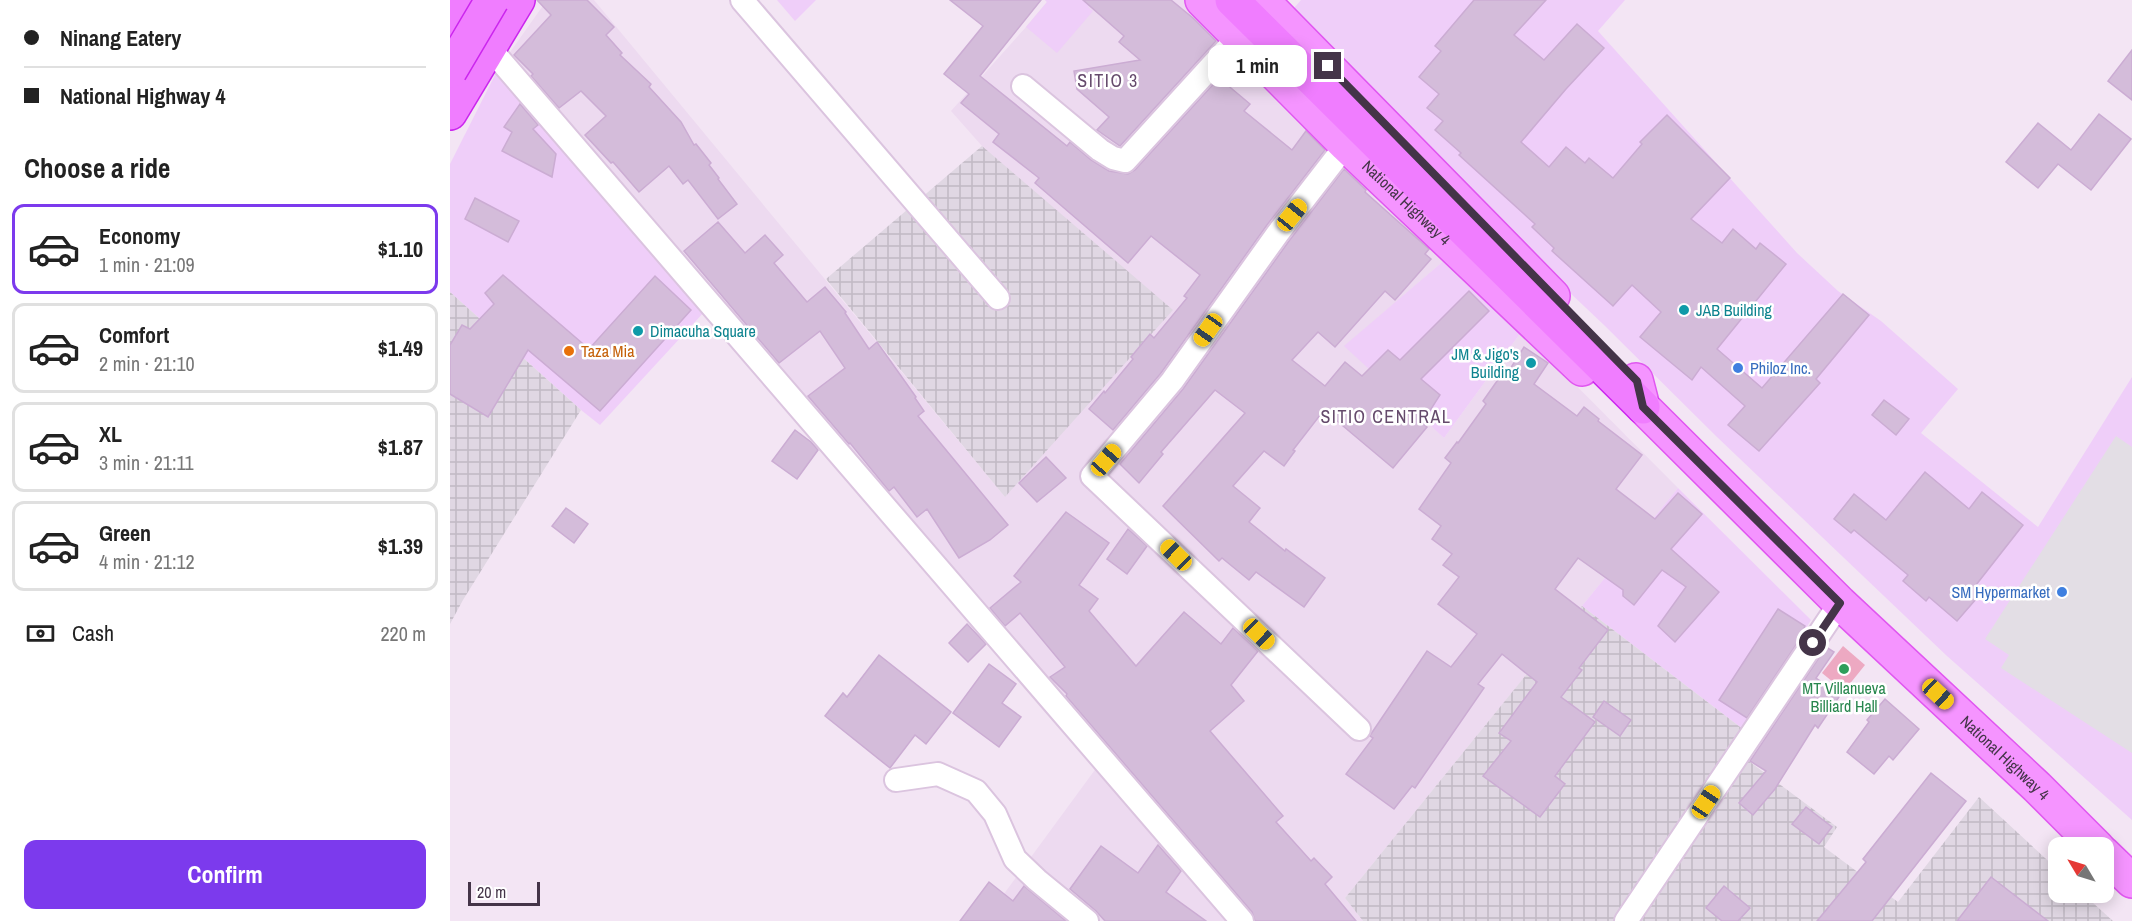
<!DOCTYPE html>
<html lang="en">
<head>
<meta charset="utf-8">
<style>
  :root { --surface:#fff; --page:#f6f6f6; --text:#222; --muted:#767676; --line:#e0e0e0; --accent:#7c3aed }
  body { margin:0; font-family:"Archivo Narrow",sans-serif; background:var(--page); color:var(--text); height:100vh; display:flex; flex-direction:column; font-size:22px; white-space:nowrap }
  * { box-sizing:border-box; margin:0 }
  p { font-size:20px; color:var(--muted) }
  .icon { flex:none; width:33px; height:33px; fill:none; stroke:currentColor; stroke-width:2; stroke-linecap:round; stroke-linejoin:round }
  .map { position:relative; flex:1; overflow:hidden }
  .sheet { display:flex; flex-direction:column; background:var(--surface); width:450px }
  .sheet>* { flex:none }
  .top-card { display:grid; align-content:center; height:132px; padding:0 24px; background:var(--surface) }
  .needle { width:39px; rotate:308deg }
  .controls { position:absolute; left:1598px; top:837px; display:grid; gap:12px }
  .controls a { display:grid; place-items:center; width:66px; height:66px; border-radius:12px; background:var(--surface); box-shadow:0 3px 15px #0003; font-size:30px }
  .scale { position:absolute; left:18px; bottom:15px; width:72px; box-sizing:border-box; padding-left:6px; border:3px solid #443448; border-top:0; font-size:16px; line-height:21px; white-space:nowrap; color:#443448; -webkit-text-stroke:4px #fff; paint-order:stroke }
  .end { position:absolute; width:27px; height:27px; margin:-14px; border:8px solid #443448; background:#fff; box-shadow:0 0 0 3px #fff }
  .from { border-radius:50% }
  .bubble { position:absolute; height:42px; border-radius:12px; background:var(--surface); box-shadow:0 3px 15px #0003; font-size:20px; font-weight:700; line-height:42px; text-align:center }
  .car { position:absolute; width:18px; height:36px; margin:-18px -9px; border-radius:8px; box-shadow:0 0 4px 2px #0007; background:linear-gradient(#f5c518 24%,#345 0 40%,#f5c518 0 76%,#345 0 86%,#f5c518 0) }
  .top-card b { display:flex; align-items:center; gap:21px; height:57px; font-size:22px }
  .top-card b+b { border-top:2px solid var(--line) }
  .top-card i { width:15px; height:15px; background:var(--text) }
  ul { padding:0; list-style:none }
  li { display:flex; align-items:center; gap:18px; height:90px; margin:0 12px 9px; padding:0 12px; border:3px solid var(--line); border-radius:12px }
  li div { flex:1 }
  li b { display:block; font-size:22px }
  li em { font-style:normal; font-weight:700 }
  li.current { border-color:var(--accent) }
  li>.icon { width:54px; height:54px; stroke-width:1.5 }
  h2 { padding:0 24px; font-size:27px; line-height:72px }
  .pay { display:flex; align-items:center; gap:15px; height:66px; padding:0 24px; font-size:22px }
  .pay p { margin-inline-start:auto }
  .cta { display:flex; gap:12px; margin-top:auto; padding:12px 24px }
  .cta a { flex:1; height:69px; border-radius:12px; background:var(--accent); color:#fff; font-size:24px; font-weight:700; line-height:69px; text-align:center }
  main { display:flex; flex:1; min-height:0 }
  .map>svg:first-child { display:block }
  .residential { fill:#eddaf0 }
  .commercial { fill:#efcef9 }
  .industrial { fill:url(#industrial-grid) }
  .park { fill:#eda9c2 }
  .parking { fill:#e3dee5 }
  .building { fill:#d4bcda; stroke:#cbacd3; stroke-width:1.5 }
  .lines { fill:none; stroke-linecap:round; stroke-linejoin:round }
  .minor-casing { stroke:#dbc4df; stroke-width:26 }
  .primary-casing { stroke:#e057f0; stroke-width:36 }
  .trunk-casing { stroke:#cb26ee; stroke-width:36 }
  .minor { stroke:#fff; stroke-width:22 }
  .primary { stroke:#f594ff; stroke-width:33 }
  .trunk { stroke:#f07dff; stroke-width:33 }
  .trunk-bridge-casing { stroke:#cb26ee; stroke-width:36; stroke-linecap:butt }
  .trunk-bridge { stroke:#f07dff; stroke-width:33 }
  .route { stroke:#443448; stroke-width:8 }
  .culture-dot { fill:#0f9aa8; stroke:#fff; stroke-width:2 }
  .food-dot { fill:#e8710a; stroke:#fff; stroke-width:2 }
  .shop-dot { fill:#3f7fe0; stroke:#fff; stroke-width:2 }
  .leisure-dot { fill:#2e9e5b; stroke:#fff; stroke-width:2 }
  .labels { text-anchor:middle; stroke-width:5; stroke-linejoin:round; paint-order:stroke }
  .street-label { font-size:16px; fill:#443448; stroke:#fff }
  .culture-label { font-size:16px; fill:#0d838f; stroke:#fff; text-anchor:start }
  .food-label { font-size:16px; fill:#c56008; stroke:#fff; text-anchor:start }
  .shop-label { font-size:16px; fill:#366cbe; stroke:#fff; text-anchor:start }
  .leisure-label { font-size:16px; fill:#27864d; stroke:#fff }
  .neighbourhood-label { font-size:18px; letter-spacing:1.5px; fill:#654a6c; stroke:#fff }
</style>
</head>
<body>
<main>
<section class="sheet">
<div class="top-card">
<b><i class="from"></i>Ninang Eatery</b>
<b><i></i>National Highway 4</b>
</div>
<h2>Choose a ride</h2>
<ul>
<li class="current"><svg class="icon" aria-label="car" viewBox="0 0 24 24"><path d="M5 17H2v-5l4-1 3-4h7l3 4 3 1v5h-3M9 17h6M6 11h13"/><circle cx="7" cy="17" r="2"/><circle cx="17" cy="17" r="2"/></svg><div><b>Economy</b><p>1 min · 21:09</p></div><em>$1.10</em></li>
<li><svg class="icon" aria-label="car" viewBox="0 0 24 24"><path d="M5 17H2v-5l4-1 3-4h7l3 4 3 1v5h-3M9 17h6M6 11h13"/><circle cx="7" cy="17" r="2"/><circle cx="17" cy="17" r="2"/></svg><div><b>Comfort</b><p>2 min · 21:10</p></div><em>$1.49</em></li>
<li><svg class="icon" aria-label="car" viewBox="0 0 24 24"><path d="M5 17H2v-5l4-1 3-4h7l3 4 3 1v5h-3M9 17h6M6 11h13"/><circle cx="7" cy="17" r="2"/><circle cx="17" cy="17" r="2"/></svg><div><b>XL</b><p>3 min · 21:11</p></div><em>$1.87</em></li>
<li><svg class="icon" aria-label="car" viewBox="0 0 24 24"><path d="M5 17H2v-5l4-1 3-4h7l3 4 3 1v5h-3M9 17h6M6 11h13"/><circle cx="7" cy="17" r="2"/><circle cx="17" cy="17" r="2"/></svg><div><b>Green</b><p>4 min · 21:12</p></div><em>$1.39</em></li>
</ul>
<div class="pay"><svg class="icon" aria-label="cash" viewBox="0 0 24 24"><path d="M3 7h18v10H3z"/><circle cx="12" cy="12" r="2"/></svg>Cash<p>220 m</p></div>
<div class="cta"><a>Confirm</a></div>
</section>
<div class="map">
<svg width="1682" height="921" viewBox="0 0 1682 921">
  <defs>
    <pattern id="industrial-grid" width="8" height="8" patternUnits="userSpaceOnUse" patternTransform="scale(1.5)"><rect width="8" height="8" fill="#e0d7e3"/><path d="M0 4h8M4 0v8" fill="none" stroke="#c1b9c4"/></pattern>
  </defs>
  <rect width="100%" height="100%" fill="#f3e5f4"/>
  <polygon class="residential" points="97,0 144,0 555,497 532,146 501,111 576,27 597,2 595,0 737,0 997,258 895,346 994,438 1072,331 1228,488 895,898 913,921 534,921 647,767 48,69"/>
  <g class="commercial">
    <polygon points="327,0 366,0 345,21"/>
    <polygon points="595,0 643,0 638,7 643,11 607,53 576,27 597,2"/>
    <polygon points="851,0 1175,0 1148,31 1347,253 1388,291 1431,321 1508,389 1471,433 1588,527 1682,377 1682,820 1497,656 1267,437 1154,325 1003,182 838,15"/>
    <polygon points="48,69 255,311 150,425 131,410 0,292 0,164"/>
    <polygon points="997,258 1072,331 994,438 894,346"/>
    <polygon points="1228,488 1361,620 1294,730 1132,606"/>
  </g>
  <g class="industrial">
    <polygon points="532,146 723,310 555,497 376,279"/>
    <polygon points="0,292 131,410 13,600 0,624"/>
    <polygon points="1132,606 1294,730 1166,921 913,921 895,898"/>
    <polygon points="1296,759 1387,827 1374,847 1448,902 1529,797 1608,870 1608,892 1632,893 1663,921 1190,921"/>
  </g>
  <polygon class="park" points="1393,646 1415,665 1394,691 1372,673"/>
  <polygon class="parking" points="1666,436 1682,447 1682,753 1551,668 1559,655 1535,639"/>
  <g class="building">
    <polygon points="87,0 137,0 164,27 156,35 172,53 170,55 201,84 199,87 231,122 244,145 246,144 261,163 259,165 269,178 268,179 287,204 268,219 238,180 233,184 219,166 189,192 163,162 161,163 135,135 156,116 131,91 109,108 81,76 83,74 64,55 101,15"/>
    <polygon points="500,0 591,0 530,76 617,146 620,142 641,160 659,171 678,174 685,170 769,78 800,104 794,111 842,150 856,131 875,150 817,225 711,373 663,430 639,409 654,391 655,393 683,359 681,357 700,334 704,338 737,298 734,296 750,275 701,236 678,263 585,183 589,178 543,142 549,134 511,103 519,94 494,74 533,26"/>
    <polygon points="633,0 721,0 743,18 766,41 670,146 647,130 659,117 627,89 624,71 690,60 669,42 674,36"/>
    <polygon points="1024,0 1096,0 1064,35 1094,60 1127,24 1154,48 1116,89 1071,142 1099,167 1116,147 1135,163 1139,158 1163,178 1192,144 1190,142 1217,115 1280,178 1241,219 1272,243 1283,229 1306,249 1310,243 1336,264 1267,349 1312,388 1393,294 1419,315 1366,379 1370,383 1309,451 1278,425 1295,406 1251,367 1242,380 1190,337 1211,312 1182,285 1163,306 1102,251 1104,248 1082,227 1085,224 1009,155 1011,153 985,130 993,121 977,108 989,94 969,77 991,51 985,46"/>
    <polygon points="1682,50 1682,100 1658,81"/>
    <polygon points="70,104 88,125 83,129 106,154 102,177 52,151 62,132 54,127"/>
    <polygon points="1649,114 1681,139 1641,190 1608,164 1588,188 1556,162 1588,123 1621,150"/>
    <polygon points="894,169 916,190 915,192 979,249 975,254 981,259 945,300 935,291 885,347 868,332 842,360 875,386 895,362 912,376 938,350 950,360 1019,291 1039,311 971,379 990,395 972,423 977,427 943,468 874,410 843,450 845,451 834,466 814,451 783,486 810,508 799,522 835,551 836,549 875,578 854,607 806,572 799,580 772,558 769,561 713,506 795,413 765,390 711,452 713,454 689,483 670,464 733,389 839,241"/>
    <polygon points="25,198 69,221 58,242 15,219"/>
    <polygon points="268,222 295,253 315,235 333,255 324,263 357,302 375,287 396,312 395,313 419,349 427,342 466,397 465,398 474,411 468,416 558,525 540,540 509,558 477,509 467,517 444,487 439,491 400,443 399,444 358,396 395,368 370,331 329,363 234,251"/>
    <polygon points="53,275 139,349 205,276 241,310 150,411 78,350 38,417 0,394 0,345 12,325 20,329 44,304 35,293"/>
    <polygon points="1074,347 1098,363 1084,384 1127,416 1134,407 1149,419 1148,421 1192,455 1166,489 1205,519 1228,493 1252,514 1221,549 1269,592 1225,642 1208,626 1236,587 1212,570 1184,605 1173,596 1173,590 1128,558 1105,589 1158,630 1129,668 1132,670 1111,697 1145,722 1105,776 1115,784 1090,817 1033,776 1061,741 1049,733 1087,682 1052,654 1028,684 1034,688 965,788 962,786 944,809 896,774 923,738 920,736 921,734 977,651 1001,667 1027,634 988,604 1009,577 993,565 1002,554 982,539 991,526 969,509 1001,463 995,458 1007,442 1008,443 1036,404 1033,401 1052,374 1055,377"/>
    <polygon points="1434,400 1459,419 1446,435 1422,415"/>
    <polygon points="345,430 361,442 368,450 347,479 322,461"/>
    <polygon points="596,457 616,478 587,502 569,483"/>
    <polygon points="1475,472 1519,509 1532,492 1573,525 1526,585 1533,591 1507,621 1479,597 1476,601 1453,581 1458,575 1404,530 1401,533 1384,519 1404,494 1436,520"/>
    <polygon points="116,508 138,524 124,543 102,526"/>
    <polygon points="616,512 659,543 629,585 648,599 639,611 686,666 734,612 771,644 783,628 808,651 781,685 794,701 760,731 833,816 826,822 861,861 864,858 882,877 875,884 906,921 805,921 802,912 616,696 617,694 600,677 615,667 570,613 555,626 540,608 571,582 564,576"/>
    <polygon points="678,529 697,546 677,574 657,559"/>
    <polygon points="1328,609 1355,626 1352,632 1354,633 1297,718 1269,700"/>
    <polygon points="517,624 536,644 518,662 499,643"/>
    <polygon points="1376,647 1384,652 1366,678 1373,683 1372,685 1389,697 1368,728 1365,725 1325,789 1303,815 1289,803 1316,771 1300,761"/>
    <polygon points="429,655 501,712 476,744 465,735 440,768 375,716 393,693 397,697"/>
    <polygon points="539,664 566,684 552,703 571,717 549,747 503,713"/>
    <polygon points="1435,699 1469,729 1443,760 1439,756 1424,774 1397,752 1419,722 1417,720"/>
    <polygon points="1154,701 1181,720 1170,736 1143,717"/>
    <polygon points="1481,773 1516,801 1422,921 1367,921 1416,862 1413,859"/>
    <polygon points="1356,807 1382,827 1369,844 1342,824"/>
    <polygon points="708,845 731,871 716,892 756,921 655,921 646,911 620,889 651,846 688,873"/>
    <polygon points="1541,877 1598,921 1507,921"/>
    <polygon points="539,882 563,901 574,886 616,921 510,921"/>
    <polygon points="1274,886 1300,908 1288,921 1272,921 1256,908"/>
  </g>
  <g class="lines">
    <g class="minor-casing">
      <g id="minor">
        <polyline points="292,0 548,298"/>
        <polyline points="31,38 792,921"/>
        <polyline points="573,86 650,150 663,158 675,161 788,37"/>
        <polyline points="896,145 828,233 722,381 642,476 909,729"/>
        <polyline points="446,780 488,774 526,791 545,814 565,859 587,880 637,921"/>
        <polyline points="1176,921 1390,603"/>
      </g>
    </g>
    <g class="primary-casing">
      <g id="primary">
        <path id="s1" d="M752,0l144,145 236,224"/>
        <polyline points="812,0 1103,296"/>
        <path id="s2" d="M1186,380l7,27 197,196 197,184 61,61"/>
        <polyline points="1653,853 1682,881"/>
      </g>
    </g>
    <g class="trunk-casing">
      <g id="trunk">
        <polyline points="782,0 1193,407"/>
        <polyline points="0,28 16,0"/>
        <polyline points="0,113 68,0"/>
      </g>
    </g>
    <use href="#minor" class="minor"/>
    <use href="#primary" class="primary"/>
    <use href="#trunk" class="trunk"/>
    <g class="trunk-bridge-casing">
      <polyline id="trunk-bridge" points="0,71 42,0"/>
    </g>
    <use href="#trunk-bridge" class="trunk-bridge"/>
  </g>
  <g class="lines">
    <polyline class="route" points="878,66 1187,381 1193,407 1390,603 1363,643"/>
  </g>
  <g class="culture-dot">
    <circle cx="1234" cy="310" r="6"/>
    <circle cx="188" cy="331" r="6"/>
    <circle cx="1081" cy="363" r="6"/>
  </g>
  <circle class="food-dot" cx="119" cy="351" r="6"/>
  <g class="shop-dot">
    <circle cx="1288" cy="368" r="6"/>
    <circle cx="1612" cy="592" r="6"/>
  </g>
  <circle class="leisure-dot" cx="1394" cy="669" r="6"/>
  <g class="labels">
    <g class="street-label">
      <text dy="6" stroke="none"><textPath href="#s1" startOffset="288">National Highway 4</textPath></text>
      <text dy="6" stroke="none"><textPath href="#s2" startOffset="532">National Highway 4</textPath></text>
    </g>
    <g class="culture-label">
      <text x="1246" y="316">JAB Building</text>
      <text x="200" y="337">Dimacuha Square</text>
      <text x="1069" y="360" text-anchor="end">JM &amp; Jigo's<tspan x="1069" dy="18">Building</tspan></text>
    </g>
    <g class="food-label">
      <text x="131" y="357">Taza Mia</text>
    </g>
    <g class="shop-label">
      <text x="1300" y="374">Philoz Inc.</text>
      <text x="1600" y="598" text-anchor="end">SM Hypermarket</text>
    </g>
    <g class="leisure-label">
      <text x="1394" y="694">MT Villanueva<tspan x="1394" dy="18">Billiard Hall</tspan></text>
    </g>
    <g class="neighbourhood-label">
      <text x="658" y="87">SITIO 3</text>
      <text x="936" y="423">SITIO CENTRAL</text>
    </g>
  </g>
</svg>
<div class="controls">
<a><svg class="needle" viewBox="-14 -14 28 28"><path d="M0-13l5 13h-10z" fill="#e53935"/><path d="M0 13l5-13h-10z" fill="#767676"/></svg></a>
</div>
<div class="scale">20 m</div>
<i class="end from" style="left:1363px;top:643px"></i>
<i class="end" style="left:878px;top:66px"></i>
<div class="bubble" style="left:758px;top:45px;width:99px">1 min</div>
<i class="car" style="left:842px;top:215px;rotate:39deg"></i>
<i class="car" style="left:758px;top:330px;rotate:215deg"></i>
<i class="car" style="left:656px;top:460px;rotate:41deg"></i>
<i class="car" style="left:726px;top:555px;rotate:314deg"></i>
<i class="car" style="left:809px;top:634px;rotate:134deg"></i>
<i class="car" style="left:1488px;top:694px;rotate:133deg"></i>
<i class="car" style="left:1256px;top:802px;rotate:34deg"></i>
</div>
</main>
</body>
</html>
